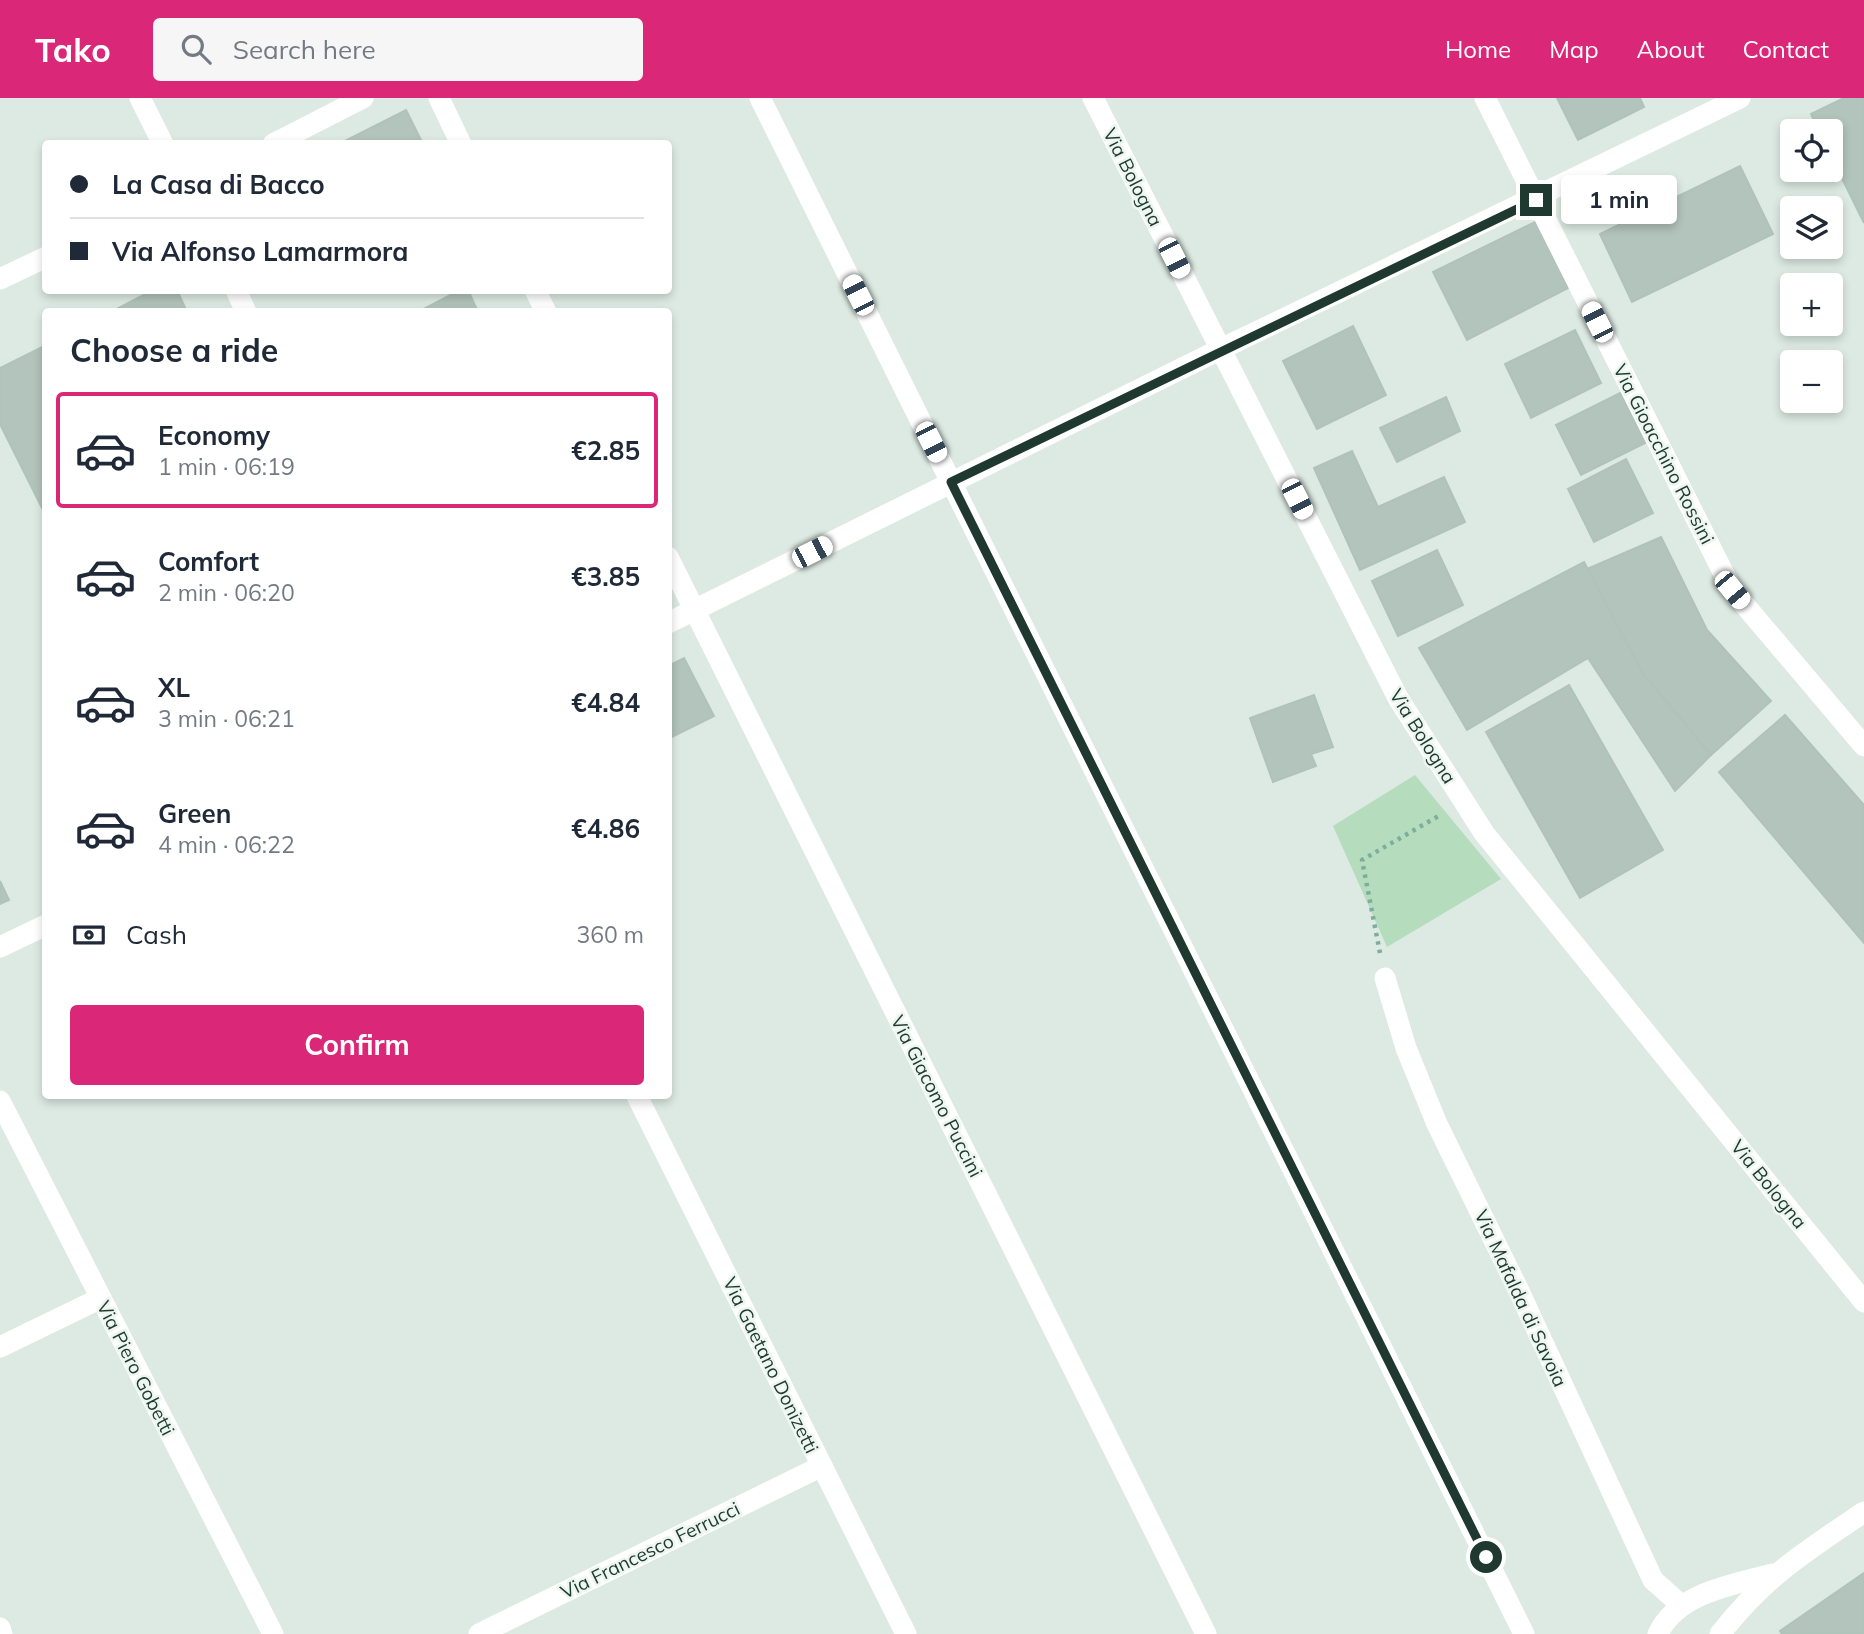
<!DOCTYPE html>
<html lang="en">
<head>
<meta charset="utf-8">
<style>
  :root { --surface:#fff; --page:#f6f6f7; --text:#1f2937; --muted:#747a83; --line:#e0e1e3; --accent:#db2777 }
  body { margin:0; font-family:Mulish,sans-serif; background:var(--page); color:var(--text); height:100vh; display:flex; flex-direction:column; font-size:26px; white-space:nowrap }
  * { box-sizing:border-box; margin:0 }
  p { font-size:23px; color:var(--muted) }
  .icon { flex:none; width:38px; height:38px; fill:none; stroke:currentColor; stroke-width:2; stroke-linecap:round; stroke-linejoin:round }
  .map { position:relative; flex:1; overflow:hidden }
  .panel { position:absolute; left:42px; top:210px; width:630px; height:791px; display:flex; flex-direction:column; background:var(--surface); border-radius:7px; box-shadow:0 4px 10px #0003 }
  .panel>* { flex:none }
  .top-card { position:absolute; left:42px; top:42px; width:630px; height:154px; border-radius:7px; box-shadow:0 4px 10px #0003; display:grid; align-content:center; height:154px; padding:0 28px; background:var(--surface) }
  .buttons { position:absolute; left:1780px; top:21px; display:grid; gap:14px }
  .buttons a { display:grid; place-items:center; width:63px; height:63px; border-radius:7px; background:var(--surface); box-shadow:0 4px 10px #0003; font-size:35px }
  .end { position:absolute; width:32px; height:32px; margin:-16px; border:9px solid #1f3930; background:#fff; box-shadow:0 0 0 4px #fff }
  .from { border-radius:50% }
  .bubble { position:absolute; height:49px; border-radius:7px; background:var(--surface); box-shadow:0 4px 10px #0003; font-size:23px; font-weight:700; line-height:49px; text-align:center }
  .car { position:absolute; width:21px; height:42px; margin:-21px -10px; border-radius:9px; box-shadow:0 0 5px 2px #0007; background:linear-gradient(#fff 24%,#345 0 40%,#fff 0 76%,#345 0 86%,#fff 0) }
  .top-card b { display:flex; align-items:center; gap:24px; height:66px; font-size:26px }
  .top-card b+b { border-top:2px solid var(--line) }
  .top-card i { width:18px; height:18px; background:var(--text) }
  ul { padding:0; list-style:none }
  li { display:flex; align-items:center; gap:21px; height:116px; margin:0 14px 10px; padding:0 14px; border:4px solid transparent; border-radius:7px }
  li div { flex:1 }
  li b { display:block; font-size:26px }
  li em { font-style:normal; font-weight:700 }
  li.current { border-color:var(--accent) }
  li>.icon { width:63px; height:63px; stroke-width:1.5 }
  h2 { padding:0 28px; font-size:32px; line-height:84px }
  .pay { display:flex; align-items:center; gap:18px; height:77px; padding:0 28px; font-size:26px }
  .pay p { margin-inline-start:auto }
  .primary-button { display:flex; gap:14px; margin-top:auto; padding:14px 28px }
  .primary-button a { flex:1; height:80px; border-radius:7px; background:var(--accent); color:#fff; font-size:28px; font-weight:700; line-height:80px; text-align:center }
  header { display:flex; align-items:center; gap:42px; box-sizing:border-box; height:98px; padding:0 35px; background:var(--accent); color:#fff }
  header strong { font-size:33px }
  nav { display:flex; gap:38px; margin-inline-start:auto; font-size:24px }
  .search { width:490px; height:63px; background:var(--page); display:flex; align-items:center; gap:18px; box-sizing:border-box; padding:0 24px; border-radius:7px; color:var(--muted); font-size:26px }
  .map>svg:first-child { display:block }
  .green { fill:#b5dcbd }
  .building { fill:#b2c4bc; stroke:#b0c3ba; stroke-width:2 }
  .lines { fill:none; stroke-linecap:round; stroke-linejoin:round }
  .path { stroke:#7dae9c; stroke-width:4.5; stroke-dasharray:3.5 5; stroke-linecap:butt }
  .minor { stroke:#fff; stroke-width:21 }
  .route { stroke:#1f3930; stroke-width:9 }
  .labels { text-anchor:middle; stroke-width:5; stroke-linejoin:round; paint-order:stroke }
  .street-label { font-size:19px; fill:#1f3930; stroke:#edf6f1 }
</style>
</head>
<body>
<header>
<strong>Tako</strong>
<div class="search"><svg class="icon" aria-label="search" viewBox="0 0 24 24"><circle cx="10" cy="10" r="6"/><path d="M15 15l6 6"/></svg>Search here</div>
<nav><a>Home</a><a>Map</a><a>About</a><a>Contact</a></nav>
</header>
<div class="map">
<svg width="1864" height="1536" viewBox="0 0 1864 1536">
  <rect width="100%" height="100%" fill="#ddeae3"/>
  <polygon class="green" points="1415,677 1501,781 1387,849 1333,728"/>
  <g class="building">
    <polygon points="1557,0 1640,0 1644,9 1578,42"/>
    <polygon points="1844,0 1864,0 1864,125 1830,56 1830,33 1819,33 1811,16"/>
    <polygon points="406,12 423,46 339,46"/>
    <polygon points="1740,68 1773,136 1632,204 1600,136"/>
    <polygon points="1537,123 1568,190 1467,242 1433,174"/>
    <polygon points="153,192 177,192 187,214 111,214"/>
    <polygon points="460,192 468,192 478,214 418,214"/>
    <polygon points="1353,228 1386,297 1317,331 1283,263"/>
    <polygon points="1575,232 1601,285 1531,320 1505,266"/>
    <polygon points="46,247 46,418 0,326 0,270"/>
    <polygon points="1620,295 1645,345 1581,377 1556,327"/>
    <polygon points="1446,299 1460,333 1397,364 1380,330"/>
    <polygon points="1352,353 1378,409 1444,379 1465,424 1360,472 1314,370"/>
    <polygon points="1626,361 1653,415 1594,444 1568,391"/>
    <polygon points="1661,439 1707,532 1771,603 1711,657 1643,576 1587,471"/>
    <polygon points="1437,452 1463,507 1398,538 1372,483"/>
    <polygon points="1584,464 1643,576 1711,657 1675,693 1588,560 1467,632 1419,550"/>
    <polygon points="684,560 714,618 668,641 668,568"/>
    <polygon points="1569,587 1663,752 1580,800 1486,634"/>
    <polygon points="1314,597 1333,649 1311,656 1316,668 1273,684 1250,620"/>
    <polygon points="1785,617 1864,707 1864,845 1719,674"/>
    <polygon points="0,783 9,802 0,806"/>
    <polygon points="1864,1475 1864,1536 1782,1536 1780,1533"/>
  </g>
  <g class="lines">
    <polyline class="path" points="1380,855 1362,762 1442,716"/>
    <g class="minor">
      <polyline points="140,0 163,46"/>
      <polyline points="439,0 461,46"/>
      <polyline points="760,0 1524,1536"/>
      <polyline points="1093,0 1398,600 1484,735 1864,1204"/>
      <polyline points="1485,0 1732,492 1864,648"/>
      <polyline points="273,46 363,0"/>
      <polyline points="0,181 46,159"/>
      <polyline points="236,192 246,214"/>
      <polyline points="535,192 546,214"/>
      <polyline points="668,459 1206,1536"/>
      <polyline points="668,525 1221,251 1740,0"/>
      <polyline points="0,849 46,827"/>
      <polyline points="1385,880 1406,950 1437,1026 1518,1191 1653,1482 1681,1507"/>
      <polyline points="637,998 906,1536"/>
      <polyline points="0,1003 273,1536"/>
      <polyline points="0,1249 101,1200"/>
      <polyline points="0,1530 2,1536"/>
      <polyline points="479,1536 822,1368"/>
      <path d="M1658,1536c19,-41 74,-49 114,-60"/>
      <path d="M1720,1536c44,-57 86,-83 144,-122"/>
    </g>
  </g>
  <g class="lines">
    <polyline class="route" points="1486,1459 951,384 1536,102"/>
  </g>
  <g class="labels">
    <g class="street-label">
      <text transform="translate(1133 79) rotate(63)" y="7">Via Bologna</text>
      <text transform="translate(1664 356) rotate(63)" y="7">Via Gioacchino Rossini</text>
      <text transform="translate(1423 638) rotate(58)" y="7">Via Bologna</text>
      <text transform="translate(937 998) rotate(63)" y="7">Via Giacomo Puccini</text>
      <text transform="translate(1769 1086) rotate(51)" y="7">Via Bologna</text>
      <text transform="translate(1521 1200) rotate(65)" y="7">Via Mafalda di Savoia</text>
      <text transform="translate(771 1267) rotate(64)" y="7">Via Gaetano Donizetti</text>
      <text transform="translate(136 1270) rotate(63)" y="7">Via Piero Gobetti</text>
      <text transform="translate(650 1452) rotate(-26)" y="7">Via Francesco Ferrucci</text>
    </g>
  </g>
</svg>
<div class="buttons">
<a><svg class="icon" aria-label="locate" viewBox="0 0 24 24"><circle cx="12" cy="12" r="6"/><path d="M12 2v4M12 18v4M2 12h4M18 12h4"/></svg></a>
<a><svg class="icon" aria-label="layers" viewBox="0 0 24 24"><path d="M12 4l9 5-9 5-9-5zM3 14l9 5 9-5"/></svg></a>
<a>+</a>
<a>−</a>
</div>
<i class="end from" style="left:1486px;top:1459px"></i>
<i class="end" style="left:1536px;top:102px"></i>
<div class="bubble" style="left:1561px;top:77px;width:116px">1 min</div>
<i class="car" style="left:1174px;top:160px;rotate:153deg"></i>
<i class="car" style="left:858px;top:197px;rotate:333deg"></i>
<i class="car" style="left:1597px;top:224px;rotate:333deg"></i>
<i class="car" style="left:931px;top:344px;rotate:153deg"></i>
<i class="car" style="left:1297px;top:401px;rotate:153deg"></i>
<i class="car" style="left:812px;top:454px;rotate:63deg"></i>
<i class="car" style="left:1732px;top:492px;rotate:140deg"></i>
<div class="top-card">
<b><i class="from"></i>La Casa di Bacco</b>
<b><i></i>Via Alfonso Lamarmora</b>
</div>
<section class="panel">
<h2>Choose a ride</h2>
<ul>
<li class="current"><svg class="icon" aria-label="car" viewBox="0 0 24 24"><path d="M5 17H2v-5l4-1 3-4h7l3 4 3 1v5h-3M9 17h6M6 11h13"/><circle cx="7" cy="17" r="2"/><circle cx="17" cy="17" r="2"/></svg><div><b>Economy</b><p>1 min · 06:19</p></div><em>€2.85</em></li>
<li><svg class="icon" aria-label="car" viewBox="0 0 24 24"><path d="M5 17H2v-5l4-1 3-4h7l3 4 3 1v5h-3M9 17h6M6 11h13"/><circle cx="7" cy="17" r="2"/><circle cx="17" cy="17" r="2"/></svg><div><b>Comfort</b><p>2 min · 06:20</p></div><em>€3.85</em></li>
<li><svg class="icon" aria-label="car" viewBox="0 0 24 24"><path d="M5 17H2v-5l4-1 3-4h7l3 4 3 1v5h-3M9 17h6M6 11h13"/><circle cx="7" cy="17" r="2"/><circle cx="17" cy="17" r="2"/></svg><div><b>XL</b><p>3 min · 06:21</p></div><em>€4.84</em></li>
<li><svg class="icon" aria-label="car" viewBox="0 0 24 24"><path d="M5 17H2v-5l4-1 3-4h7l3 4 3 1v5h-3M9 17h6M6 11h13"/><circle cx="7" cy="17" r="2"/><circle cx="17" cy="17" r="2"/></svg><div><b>Green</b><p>4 min · 06:22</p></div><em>€4.86</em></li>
</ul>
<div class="pay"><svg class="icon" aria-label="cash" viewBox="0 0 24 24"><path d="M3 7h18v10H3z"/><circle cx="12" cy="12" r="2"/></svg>Cash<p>360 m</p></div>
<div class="primary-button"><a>Confirm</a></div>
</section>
</div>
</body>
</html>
